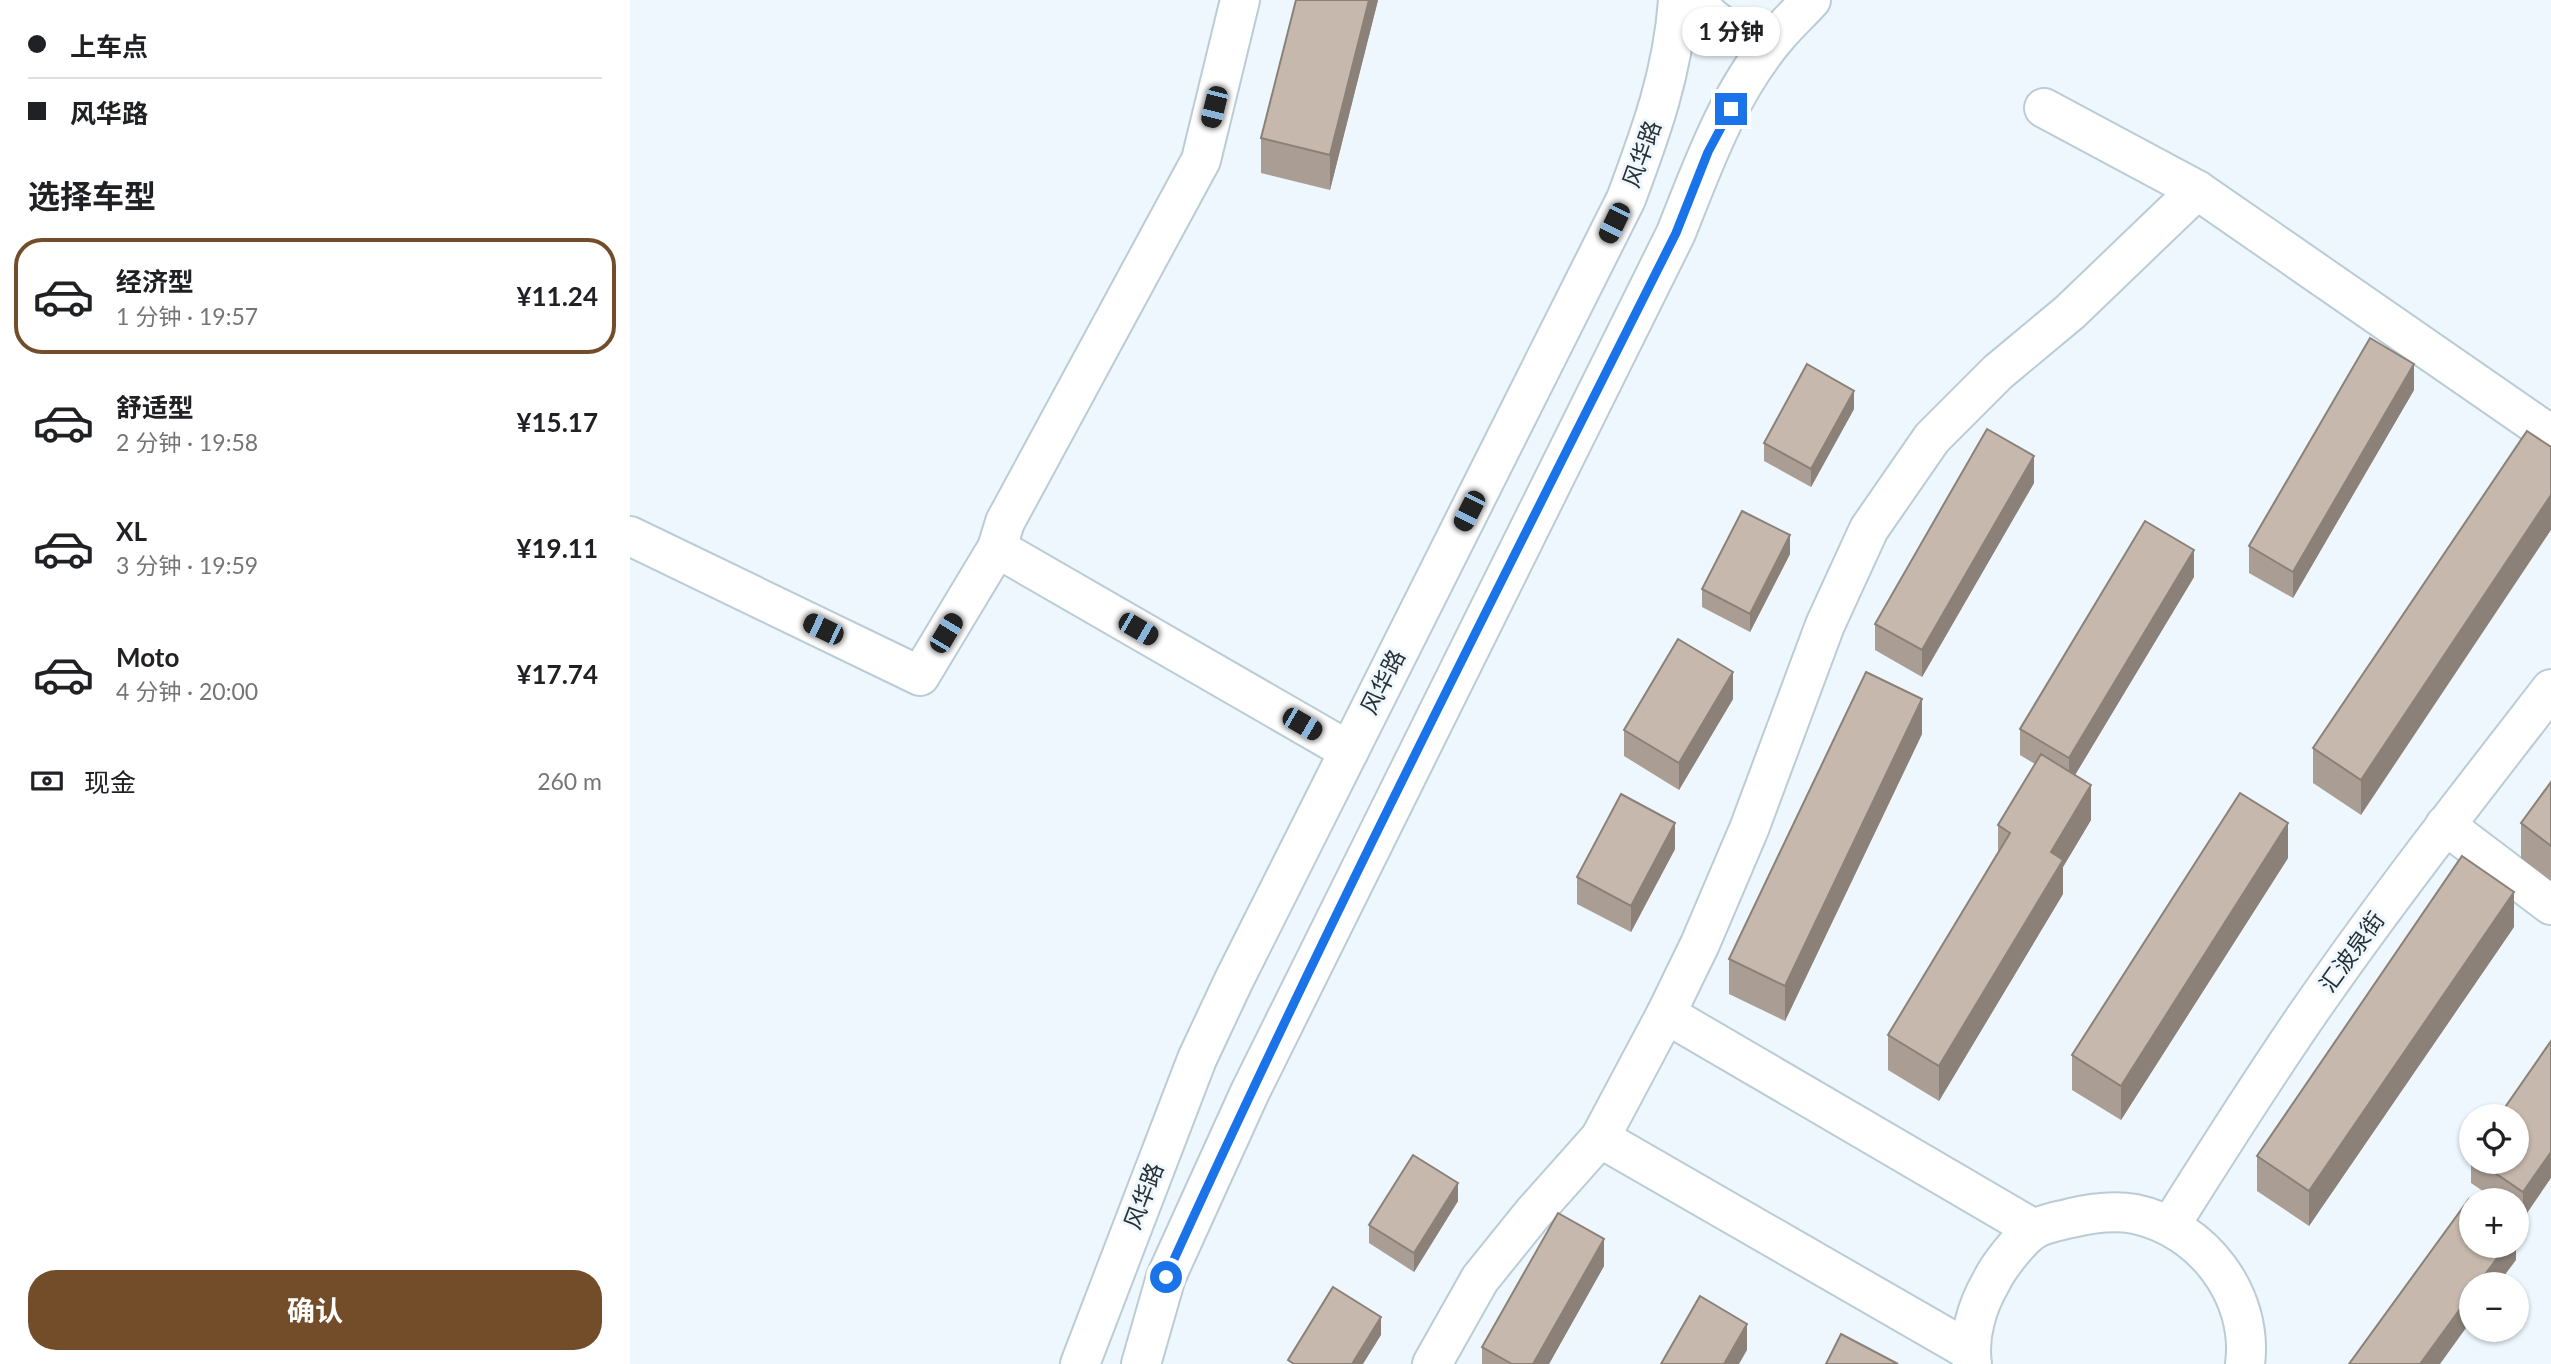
<!DOCTYPE html>
<html lang="zh">
<head>
<meta charset="utf-8">
<style>
  :root { --surface:#fff; --page:#f2f2f2; --text:#202124; --muted:#757577; --line:#e0e0e0; --accent:#734d29 }
  body { margin:0; font-family:Lato,"Noto Sans SC",sans-serif; background:var(--page); color:var(--text); height:100vh; display:flex; flex-direction:column; font-size:26px; white-space:nowrap }
  * { box-sizing:border-box; margin:0 }
  p { font-size:23px; color:var(--muted) }
  .icon { flex:none; width:38px; height:38px; fill:none; stroke:currentColor; stroke-width:2; stroke-linecap:round; stroke-linejoin:round }
  .map { position:relative; flex:1; overflow:hidden }
  .panel { display:flex; flex-direction:column; background:var(--surface); width:630px }
  .panel>* { flex:none }
  .guide { display:grid; align-content:center; height:154px; padding:0 28px; background:var(--surface) }
  .buttons { position:absolute; left:1829px; top:1104px; display:grid; gap:14px }
  .buttons a { display:grid; place-items:center; width:70px; height:70px; border-radius:50%; background:var(--surface); box-shadow:0 2px 5px #0004; font-size:35px }
  .end { position:absolute; width:32px; height:32px; margin:-16px; border:9px solid #1a73e8; background:#fff; box-shadow:0 0 0 4px #fff }
  .from { border-radius:50% }
  .bubble { position:absolute; height:49px; border-radius:24px; background:var(--surface); box-shadow:0 2px 5px #0004; font-size:23px; font-weight:700; line-height:49px; text-align:center }
  .car { position:absolute; width:21px; height:42px; margin:-21px -10px; border-radius:9px; box-shadow:0 0 5px 2px #0007; background:linear-gradient(#222 24%,#8ab4d8 0 40%,#222 0 76%,#8ab4d8 0 86%,#222 0) }
  .guide b { display:flex; align-items:center; gap:24px; height:66px; font-size:26px }
  .guide b+b { border-top:2px solid var(--line) }
  .guide i { width:18px; height:18px; background:var(--text) }
  ul { padding:0; list-style:none }
  li { display:flex; align-items:center; gap:21px; height:116px; margin:0 14px 10px; padding:0 14px; border:4px solid transparent; border-radius:28px }
  li div { flex:1 }
  li b { display:block; font-size:26px }
  li em { font-style:normal; font-weight:700 }
  li.current { border-color:var(--accent) }
  li>.icon { width:63px; height:63px; stroke-width:1.5 }
  h2 { padding:0 28px; font-size:32px; line-height:84px }
  .pay { display:flex; align-items:center; gap:18px; height:77px; padding:0 28px; font-size:26px }
  .pay p { margin-inline-start:auto }
  .primary-button { display:flex; gap:14px; margin-top:auto; padding:14px 28px }
  .primary-button a { flex:1; height:80px; border-radius:28px; background:var(--accent); color:#fff; font-size:28px; font-weight:700; line-height:80px; text-align:center }
  main { display:flex; flex:1; min-height:0 }
  .map>svg:first-child { display:block }
  .lines { fill:none; stroke-linecap:round; stroke-linejoin:round }
  .minor-casing { stroke:#baccd5; stroke-width:42 }
  .minor { stroke:#fff; stroke-width:38 }
  .wall { fill:#aa9e94 }
  .shaded-wall { fill:#8b8178 }
  .building { fill:#c6b8ac; stroke:#8b8178; stroke-width:2 }
  .route { stroke:#1a73e8; stroke-width:9 }
  .labels { text-anchor:middle; stroke-width:6; stroke-linejoin:round; paint-order:stroke }
  .street-label { font-size:23px; fill:#293033; stroke:#edf7fd }
</style>
</head>
<body>
<main>
<section class="panel">
<div class="guide">
<b><i class="from"></i>上车点</b>
<b><i></i>风华路</b>
</div>
<h2>选择车型</h2>
<ul>
<li class="current"><svg class="icon" aria-label="car" viewBox="0 0 24 24"><path d="M5 17H2v-5l4-1 3-4h7l3 4 3 1v5h-3M9 17h6M6 11h13"/><circle cx="7" cy="17" r="2"/><circle cx="17" cy="17" r="2"/></svg><div><b>经济型</b><p>1 分钟 · 19:57</p></div><em>¥11.24</em></li>
<li><svg class="icon" aria-label="car" viewBox="0 0 24 24"><path d="M5 17H2v-5l4-1 3-4h7l3 4 3 1v5h-3M9 17h6M6 11h13"/><circle cx="7" cy="17" r="2"/><circle cx="17" cy="17" r="2"/></svg><div><b>舒适型</b><p>2 分钟 · 19:58</p></div><em>¥15.17</em></li>
<li><svg class="icon" aria-label="car" viewBox="0 0 24 24"><path d="M5 17H2v-5l4-1 3-4h7l3 4 3 1v5h-3M9 17h6M6 11h13"/><circle cx="7" cy="17" r="2"/><circle cx="17" cy="17" r="2"/></svg><div><b>XL</b><p>3 分钟 · 19:59</p></div><em>¥19.11</em></li>
<li><svg class="icon" aria-label="car" viewBox="0 0 24 24"><path d="M5 17H2v-5l4-1 3-4h7l3 4 3 1v5h-3M9 17h6M6 11h13"/><circle cx="7" cy="17" r="2"/><circle cx="17" cy="17" r="2"/></svg><div><b>Moto</b><p>4 分钟 · 20:00</p></div><em>¥17.74</em></li>
</ul>
<div class="pay"><svg class="icon" aria-label="cash" viewBox="0 0 24 24"><path d="M3 7h18v10H3z"/><circle cx="12" cy="12" r="2"/></svg>现金<p>260 m</p></div>
<div class="primary-button"><a>确认</a></div>
</section>
<div class="map">
<svg width="1921" height="1364" viewBox="0 0 1921 1364">
  <rect width="100%" height="100%" fill="#edf7fd"/>
  <g class="lines">
    <g class="minor-casing">
      <g id="minor">
        <path d="M1065,0c24,31 43,35 81,37"/>
        <polyline points="1414,108 1567,190 1921,435"/>
        <polyline points="0,536 290,676 367,548 719,751"/>
        <polyline points="367,548 375,522 571,160 610,0"/>
        <polyline points="1815,825 1921,905"/>
        <polyline points="1036,1014 1404,1229"/>
        <polyline points="970,1138 1340,1351"/>
        <path d="M1540,1226c48,-76 96,-153 148,-227 74,-106 154,-208 233,-310"/>
        <path d="M450,1364l117,-305 37,-79 392,-781c25,-67 47,-127 52,-199"/>
        <path d="M511,1364l25,-87 84,-185 426,-859c27,-68 53,-141 101,-197 11,-13 23,-24 34,-36"/>
        <polyline points="802,1364 850,1279 904,1212 970,1138 1036,1014 1070,944 1119,829 1195,625 1239,529 1302,438 1368,372 1440,312 1567,190"/>
        <path d="M1342,1364c-4,-28 5,-58 19,-82 7,-15 30,-45 44,-53 10,-6 25,-8 36,-11 21,-5 43,-8 64,-4 67,14 119,81 110,150"/>
      </g>
    </g>
    <use href="#minor" class="minor"/>
  </g>
  <g class="wall">
    <polygon points="748,0 700,190 631,173 631,138"/>
    <polygon points="1784,390 1663,598 1619,573 1619,546"/>
    <polygon points="1224,409 1181,487 1134,461 1134,443"/>
    <polygon points="1897,431 1731,815 1683,783 1683,748"/>
    <polygon points="1404,483 1292,677 1245,650 1245,624"/>
    <polygon points="1160,554 1120,632 1072,607 1072,589"/>
    <polygon points="1564,577 1445,775 1461,820 1433,867 1433,894 1309,1101 1258,1070 1258,1035 1368,853 1368,825 1405,764 1390,755 1390,729"/>
    <polygon points="1103,699 1049,790 994,756 994,730"/>
    <polygon points="1292,734 1155,1021 1099,994 1099,959"/>
    <polygon points="1921,782 1921,881 1891,858 1891,823"/>
    <polygon points="1045,849 1001,932 947,904 947,877"/>
    <polygon points="1658,858 1491,1120 1442,1090 1442,1055"/>
    <polygon points="1884,927 1679,1226 1627,1191 1627,1156"/>
    <polygon points="1921,1041 1893,1219 1886,1215 1886,1200 1866,1200 1841,1183 1841,1162 1886,1162"/>
    <polygon points="828,1201 784,1272 739,1243 739,1225"/>
    <polygon points="974,1266 919,1364 852,1364 852,1347"/>
  </g>
  <g class="shaded-wall">
    <polygon points="739,0 748,0 700,190 700,155"/>
    <polygon points="1784,364 1784,390 1663,598 1663,572"/>
    <polygon points="1224,391 1224,409 1181,487 1181,469"/>
    <polygon points="1404,456 1404,483 1292,677 1292,650"/>
    <polygon points="1921,495 1921,530 1731,815 1731,780"/>
    <polygon points="1160,535 1160,554 1120,632 1120,614"/>
    <polygon points="1564,550 1564,577 1439,785 1439,758"/>
    <polygon points="1103,672 1103,699 1049,790 1049,763"/>
    <polygon points="1292,699 1292,734 1155,1021 1155,986"/>
    <polygon points="1461,785 1461,820 1433,867 1433,894 1309,1101 1309,1066 1421,852"/>
    <polygon points="1045,823 1045,849 1001,932 1001,906"/>
    <polygon points="1658,823 1658,858 1491,1120 1491,1086"/>
    <polygon points="1884,892 1884,927 1679,1226 1679,1191"/>
    <polygon points="1921,1152 1921,1178 1893,1219 1893,1192"/>
    <polygon points="828,1183 828,1201 784,1272 784,1253"/>
    <polygon points="974,1239 974,1266 919,1364 903,1364"/>
    <polygon points="1876,1246 1886,1246 1886,1260 1868,1284 1848,1284"/>
    <polygon points="1841,1294 1841,1321 1810,1364 1790,1364"/>
    <polygon points="751,1317 751,1335 733,1364 722,1364"/>
    <polygon points="1117,1324 1117,1350 1109,1364 1094,1364"/>
  </g>
  <g class="building">
    <polygon points="666,0 739,0 700,155 631,138"/>
    <polygon points="1740,338 1784,364 1663,572 1619,546"/>
    <polygon points="1177,364 1224,391 1181,469 1134,443"/>
    <polygon points="1357,429 1404,456 1292,650 1245,624"/>
    <polygon points="1897,431 1921,447 1921,495 1731,780 1683,748"/>
    <polygon points="1112,511 1160,535 1120,614 1072,589"/>
    <polygon points="1515,521 1564,550 1439,758 1390,729"/>
    <polygon points="1048,639 1103,672 1049,763 994,730"/>
    <polygon points="1236,672 1292,699 1155,986 1099,959"/>
    <polygon points="1411,754 1461,785 1421,852 1433,860 1309,1066 1258,1035 1380,833 1368,825"/>
    <polygon points="1921,782 1921,846 1891,823"/>
    <polygon points="1610,793 1658,823 1491,1086 1442,1055"/>
    <polygon points="991,794 1045,823 1001,906 947,877"/>
    <polygon points="1832,856 1884,892 1679,1191 1627,1156"/>
    <polygon points="1921,1041 1921,1152 1893,1192 1849,1162 1886,1162 1886,1116 1869,1116"/>
    <polygon points="783,1155 828,1183 784,1253 739,1225"/>
    <polygon points="1839,1199 1841,1201 1841,1246 1876,1246 1848,1284 1841,1284 1841,1294 1790,1364 1719,1364"/>
    <polygon points="928,1213 974,1239 903,1364 882,1364 852,1347"/>
    <polygon points="703,1287 751,1317 722,1364 664,1364 658,1360"/>
    <polygon points="1070,1296 1117,1324 1094,1364 1031,1364"/>
    <polygon points="1211,1334 1268,1364 1196,1364"/>
  </g>
  <g class="lines">
    <path class="route" d="M536,1277c160,-353 337,-698 510,-1044l32,-81 23,-43"/>
  </g>
  <g class="labels">
    <g class="street-label">
      <text transform="translate(1012 154) rotate(-70)" y="8">风华路</text>
      <text transform="translate(753 682) rotate(-63)" y="8">风华路</text>
      <text transform="translate(1722 952) rotate(-54)" y="8">汇波泉街</text>
      <text transform="translate(514 1196) rotate(-69)" y="8">风华路</text>
    </g>
  </g>
</svg>
<div class="buttons">
<a><svg class="icon" aria-label="locate" viewBox="0 0 24 24"><circle cx="12" cy="12" r="6"/><path d="M12 2v4M12 18v4M2 12h4M18 12h4"/></svg></a>
<a>+</a>
<a>−</a>
</div>
<i class="end from" style="left:536px;top:1277px"></i>
<i class="end" style="left:1101px;top:109px"></i>
<div class="bubble" style="left:1052px;top:7px;width:98px">1 分钟</div>
<i class="car" style="left:584px;top:107px;rotate:194deg"></i>
<i class="car" style="left:984px;top:223px;rotate:206deg"></i>
<i class="car" style="left:839px;top:511px;rotate:207deg"></i>
<i class="car" style="left:193px;top:629px;rotate:296deg"></i>
<i class="car" style="left:508px;top:629px;rotate:120deg"></i>
<i class="car" style="left:316px;top:633px;rotate:31deg"></i>
<i class="car" style="left:672px;top:724px;rotate:120deg"></i>
</div>
</main>
</body>
</html>
